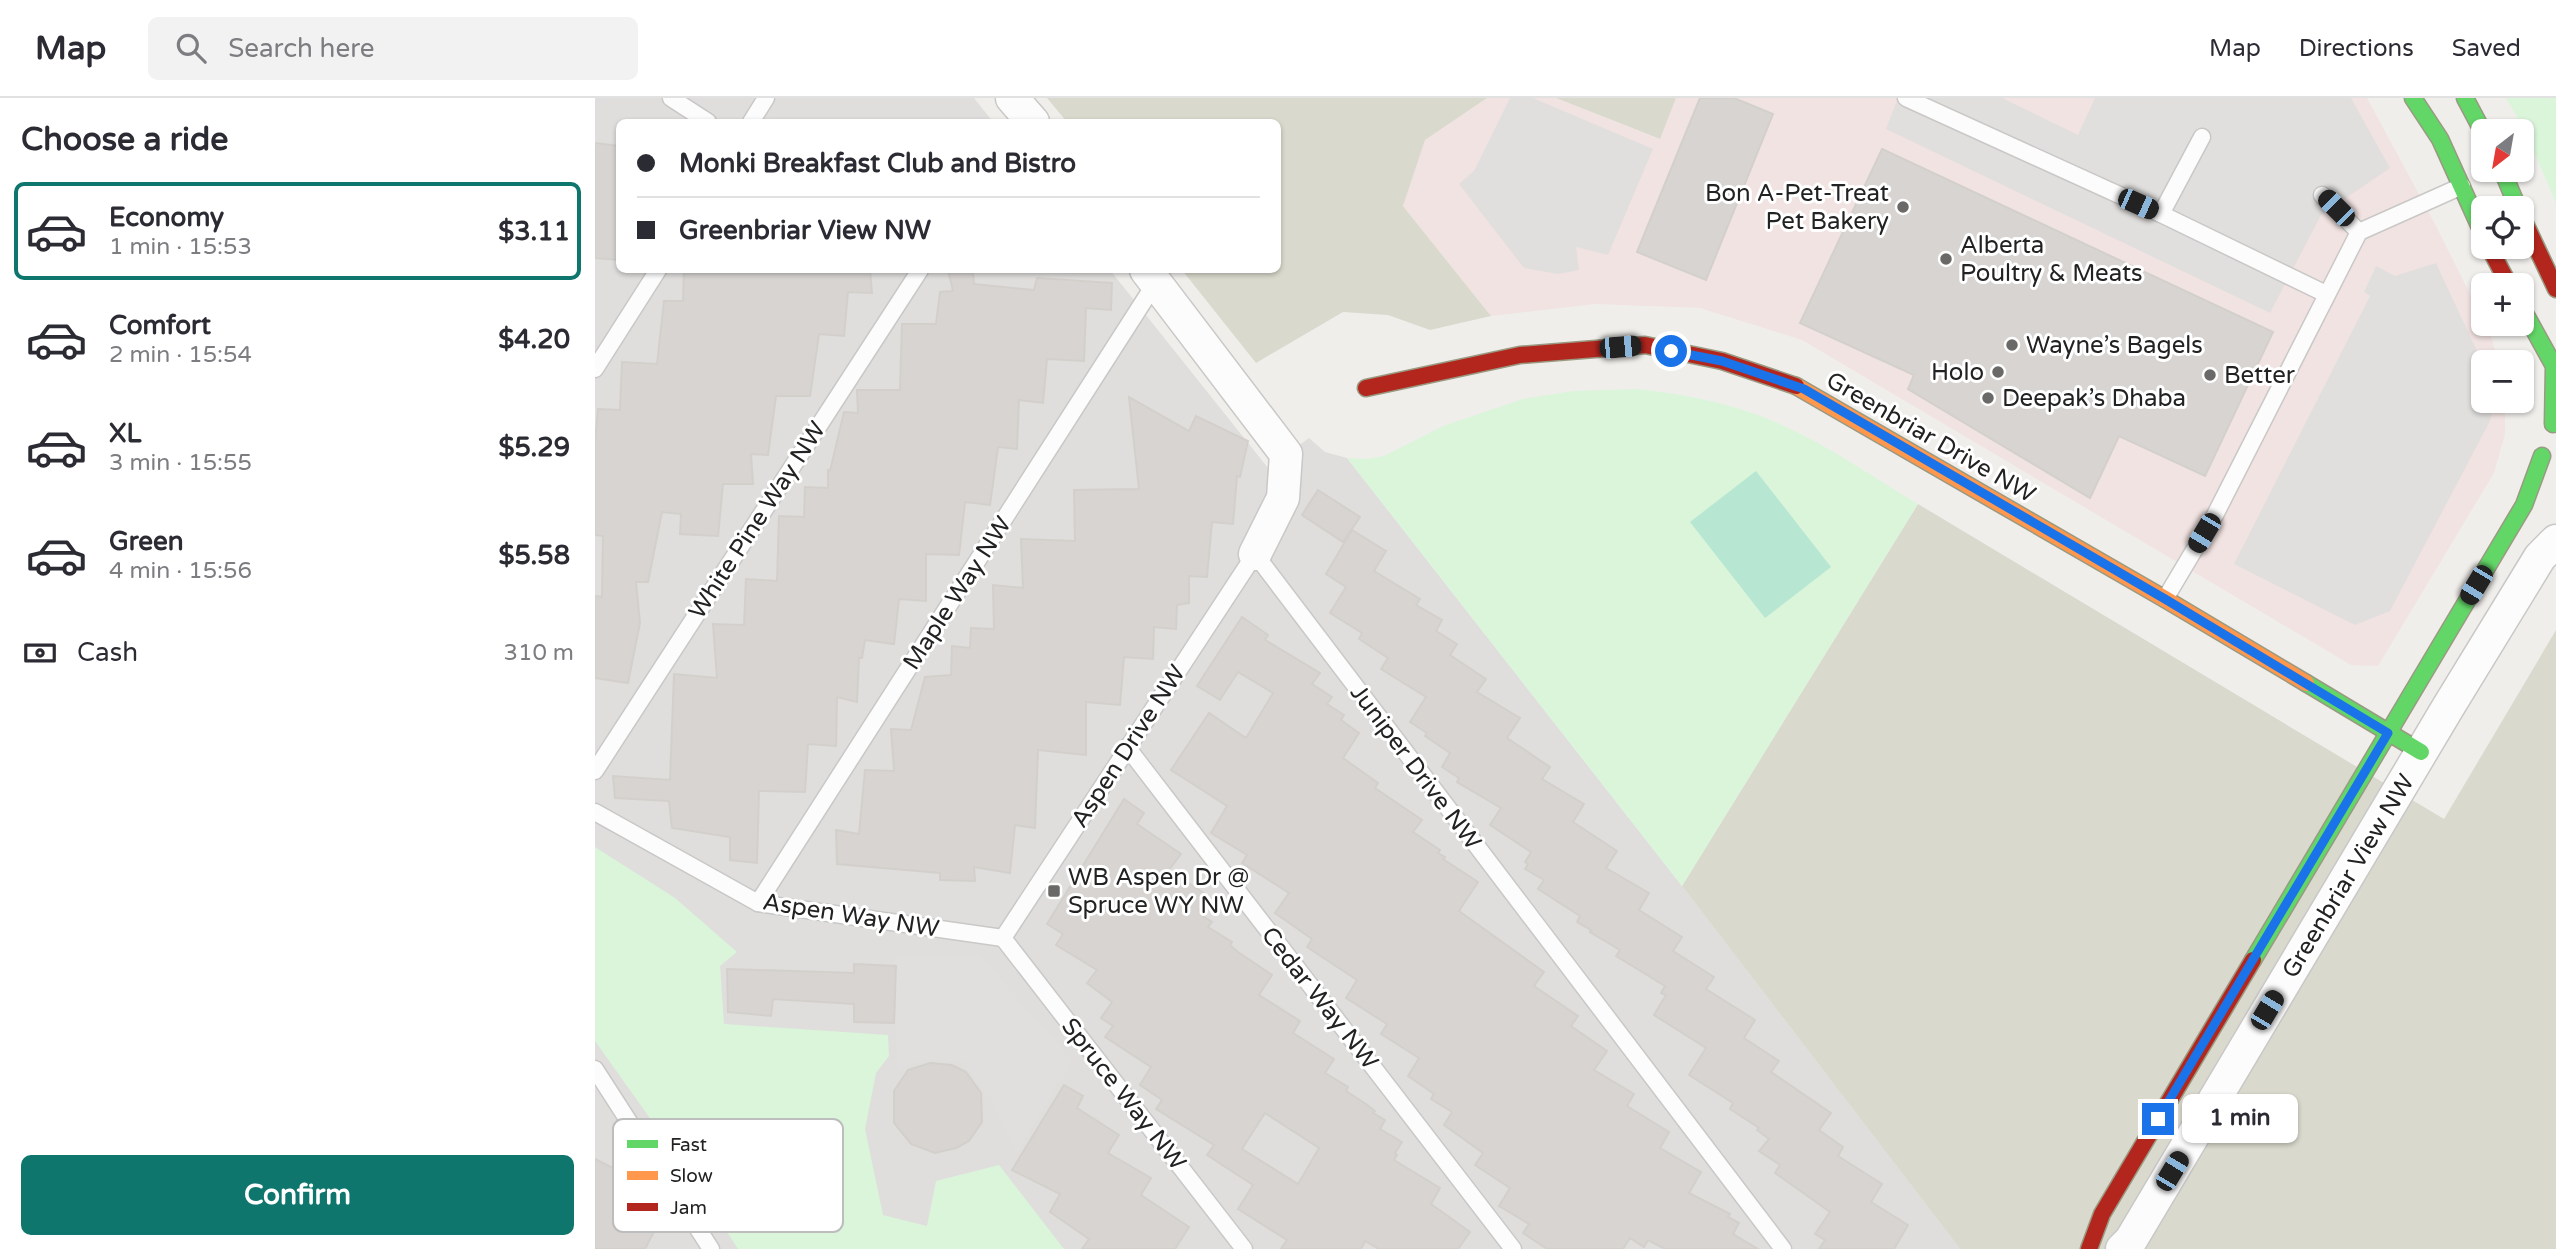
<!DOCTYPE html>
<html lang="en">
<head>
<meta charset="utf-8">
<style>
  :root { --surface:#fff; --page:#f2f2f3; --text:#2b2b33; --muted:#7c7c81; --line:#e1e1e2; --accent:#0f766e }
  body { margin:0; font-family:"Varela Round",sans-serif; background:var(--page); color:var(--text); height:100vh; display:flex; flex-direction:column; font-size:26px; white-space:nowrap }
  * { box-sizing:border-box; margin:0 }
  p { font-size:23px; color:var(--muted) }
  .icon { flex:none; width:38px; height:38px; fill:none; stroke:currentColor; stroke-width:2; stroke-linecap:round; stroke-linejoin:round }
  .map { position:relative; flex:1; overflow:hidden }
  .panel { display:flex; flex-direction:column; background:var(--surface); width:595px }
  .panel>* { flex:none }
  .top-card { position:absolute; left:21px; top:21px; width:665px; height:154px; border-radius:10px; box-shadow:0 2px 5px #0004; display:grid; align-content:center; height:154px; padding:0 21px; background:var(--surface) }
  .needle { width:46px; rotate:211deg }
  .buttons { position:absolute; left:1876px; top:21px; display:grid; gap:14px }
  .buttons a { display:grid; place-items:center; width:63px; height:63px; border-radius:10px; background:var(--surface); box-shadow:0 2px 5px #0004; font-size:35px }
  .end { position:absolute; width:32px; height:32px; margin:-16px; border:9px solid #1a73e8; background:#fff; box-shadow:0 0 0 4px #fff }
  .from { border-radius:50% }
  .bubble { position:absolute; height:49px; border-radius:10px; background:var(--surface); box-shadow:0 2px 5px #0004; font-size:23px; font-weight:700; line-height:49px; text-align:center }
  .car { position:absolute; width:21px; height:42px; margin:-21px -10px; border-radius:9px; box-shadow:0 0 5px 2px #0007; background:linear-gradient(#222 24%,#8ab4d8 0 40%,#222 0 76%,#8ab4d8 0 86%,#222 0) }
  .top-card b { display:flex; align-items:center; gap:24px; height:66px; font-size:26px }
  .top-card b+b { border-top:2px solid var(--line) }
  .top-card i { width:18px; height:18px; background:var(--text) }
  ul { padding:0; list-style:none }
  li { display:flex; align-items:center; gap:21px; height:98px; margin:0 14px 10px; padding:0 7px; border:4px solid transparent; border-radius:10px }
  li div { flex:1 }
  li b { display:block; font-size:26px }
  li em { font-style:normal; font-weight:700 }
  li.selected { border-color:var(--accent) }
  li>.icon { width:63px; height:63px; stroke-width:1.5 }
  h2 { padding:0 21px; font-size:32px; line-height:84px }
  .pay { display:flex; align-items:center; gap:18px; height:77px; padding:0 21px; font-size:26px }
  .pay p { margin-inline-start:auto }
  .button { display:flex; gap:14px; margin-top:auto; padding:14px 21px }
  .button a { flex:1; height:80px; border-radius:10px; background:var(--accent); color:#fff; font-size:28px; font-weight:700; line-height:80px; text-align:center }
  header { display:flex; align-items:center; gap:42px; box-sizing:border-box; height:98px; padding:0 35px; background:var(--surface); border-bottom:2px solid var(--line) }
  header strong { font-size:33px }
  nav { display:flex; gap:38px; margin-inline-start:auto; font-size:24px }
  .search { width:490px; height:63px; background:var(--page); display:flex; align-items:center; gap:18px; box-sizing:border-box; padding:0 24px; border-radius:10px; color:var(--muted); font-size:26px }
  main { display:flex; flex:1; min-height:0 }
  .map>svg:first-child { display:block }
  .residential { fill:#dfdedc }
  .commercial { fill:#f1e3e1 }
  .construction { fill:#d9d9cd }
  .park { fill:#daf5da }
  .pitch { fill:#b7e6d2 }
  .parking { fill:#e0dfde }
  .building { fill:#d7d4d2; stroke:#d3d0cc; stroke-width:2; fill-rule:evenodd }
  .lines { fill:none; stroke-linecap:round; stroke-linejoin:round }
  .lane-casing { stroke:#c9c8c7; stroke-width:19 }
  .street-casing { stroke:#c9c8c7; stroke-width:35 }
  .fast-casing { stroke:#999a82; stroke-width:19 }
  .slow-casing { stroke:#999a82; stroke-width:19 }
  .jam-casing { stroke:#999a82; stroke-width:19 }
  .lane { stroke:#fdfcfc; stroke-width:16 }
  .street { stroke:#fdfcfc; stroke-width:32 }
  .fast { stroke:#63d668; stroke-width:16 }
  .slow { stroke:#ff974d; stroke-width:16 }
  .jam { stroke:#b3261e; stroke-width:16 }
  .route { stroke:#1a73e8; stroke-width:9 }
  .poi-dot { fill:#6a6968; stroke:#fff; stroke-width:2.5 }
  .labels { text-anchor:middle; stroke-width:6; stroke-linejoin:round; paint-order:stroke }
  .poi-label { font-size:24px; fill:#222; stroke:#fff; text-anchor:start }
  .street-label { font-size:24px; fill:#222; stroke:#fff }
  .key { fill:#fff; stroke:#bdbdbd; stroke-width:2 }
  .key-label { font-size:19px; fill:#222 }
</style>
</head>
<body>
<header>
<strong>Map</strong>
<div class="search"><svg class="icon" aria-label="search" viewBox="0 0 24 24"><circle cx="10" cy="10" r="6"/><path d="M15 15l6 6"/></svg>Search here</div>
<nav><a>Map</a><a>Directions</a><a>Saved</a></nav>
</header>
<main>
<section class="panel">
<h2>Choose a ride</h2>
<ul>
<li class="selected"><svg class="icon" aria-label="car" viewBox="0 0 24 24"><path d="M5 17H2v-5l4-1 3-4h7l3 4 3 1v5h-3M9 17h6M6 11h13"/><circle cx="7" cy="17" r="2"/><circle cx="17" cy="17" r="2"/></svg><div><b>Economy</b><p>1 min · 15:53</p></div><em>$3.11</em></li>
<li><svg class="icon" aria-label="car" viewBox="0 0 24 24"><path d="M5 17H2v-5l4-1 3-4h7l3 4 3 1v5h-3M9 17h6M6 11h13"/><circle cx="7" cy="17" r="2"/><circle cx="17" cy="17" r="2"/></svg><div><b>Comfort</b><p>2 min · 15:54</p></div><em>$4.20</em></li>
<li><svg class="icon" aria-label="car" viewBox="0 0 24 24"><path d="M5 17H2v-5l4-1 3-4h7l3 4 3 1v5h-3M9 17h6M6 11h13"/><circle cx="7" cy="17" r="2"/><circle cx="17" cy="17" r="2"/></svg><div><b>XL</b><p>3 min · 15:55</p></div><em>$5.29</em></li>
<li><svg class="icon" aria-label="car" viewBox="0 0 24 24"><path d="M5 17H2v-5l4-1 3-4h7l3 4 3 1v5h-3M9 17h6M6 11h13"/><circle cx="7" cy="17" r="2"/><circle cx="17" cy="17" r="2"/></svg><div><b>Green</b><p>4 min · 15:56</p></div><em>$5.58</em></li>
</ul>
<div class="pay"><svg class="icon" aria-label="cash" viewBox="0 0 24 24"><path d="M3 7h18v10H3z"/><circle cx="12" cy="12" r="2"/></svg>Cash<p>310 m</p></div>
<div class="button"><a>Confirm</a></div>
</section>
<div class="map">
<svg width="1961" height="1151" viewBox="0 0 1961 1151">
  <rect width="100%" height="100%" fill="#f0eeeb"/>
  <polygon class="residential" points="0,0 379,0 398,24 24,24 24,172 515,172 673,370 714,340 730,354 752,360 1087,788 1365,1151 0,1151"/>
  <polygon class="commercial" points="892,0 961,0 1064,41 1081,0 1772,0 1840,126 1896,238 1903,264 1888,264 1888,303 1910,303 1910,336 1899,375 1783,568 1756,567 1207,242 1105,210 1000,206 896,218 808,108 830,42"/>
  <g class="construction">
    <polygon points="452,0 892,0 830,42 808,108 896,218 835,232 793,217 748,214 661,265 587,172 682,172 682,24 472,24"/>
    <polygon points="961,0 1081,0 1065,41"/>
    <polygon points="1323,406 1849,721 1961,532 1961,1151 1365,1151 1087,788"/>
  </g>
  <g class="park">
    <polygon points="1911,0 1961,0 1961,105 1930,33"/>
    <path d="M1042,291c44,5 85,12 126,28 55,21 105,57 155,87l-236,382 -335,-428 20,1 17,-3 59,-30 80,-27 50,-8z"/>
    <polygon points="0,749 80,800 142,854 125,868 129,926 293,937 294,958 281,975 270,1031 288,1117 332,1128 341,1083 404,1067 469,1151 143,1151 96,1078 0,943"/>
  </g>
  <polygon class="pitch" points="1161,373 1236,469 1170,520 1095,424"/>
  <g class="parking">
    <polygon points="915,0 938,0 1058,51 1013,157 981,149 984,172 963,176 929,170 864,86 879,73"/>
    <polygon points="1303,0 1407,0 1483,37 1500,0 1756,0 1795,70 1726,117 1675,215 1291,31"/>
    <polygon points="1841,165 1888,266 1888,303 1900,303 1895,323 1795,513 1760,527 1639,466 1775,198 1769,194 1781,168 1800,178"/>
    <polygon points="300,858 385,858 477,962 422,1055 396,1003 369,965 335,961 302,971"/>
  </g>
  <g class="building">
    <polygon points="1105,0 1139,0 1178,16 1111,182 1042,154"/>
    <polygon points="0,45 24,48 24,162 0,160"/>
    <polygon points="1287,51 1678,234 1610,378 1524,338 1495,400 1313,291 1319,277 1205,225"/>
    <polygon points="89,172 275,172 277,195 253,194 249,238 224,236 215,298 181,298 173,357 156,356 158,386 128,386 123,438 85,436 86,416 67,414 53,484 41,484 45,525 33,585 0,580 0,498 7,499 8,438 0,437 0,344 3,311 25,312 27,264 62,266 69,203 88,203"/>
    <polygon points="353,172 378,173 379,186 439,192 442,180 517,185 516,212 491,210 489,263 452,261 448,305 424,302 422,351 403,349 395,407 370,404 364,457 331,456 331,503 304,501 299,546 270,542 267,560 264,560 262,604 242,599 241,648 213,646 210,694 164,693 162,765 135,762 135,739 77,730 74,703 20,700 18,678 75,682 79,576 122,580 118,526 149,527 151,481 182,483 184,418 209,419 210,389 233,390 233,372 235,373 249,314 263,315 262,292 305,292 307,226 341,226 345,194 358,193"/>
    <polygon points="534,299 594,333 601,318 653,343 645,379 642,378 638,426 617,424 612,479 594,478 594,505 582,507 581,531 559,529 558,561 529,559 525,607 491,604 491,657 443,652 440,730 420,727 415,775 379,769 380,783 345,782 345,775 242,766 241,732 264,736 270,672 299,673 296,631 316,632 330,579 356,577 357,548 375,550 376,530 399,531 398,487 428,490 426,441 480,443 479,392 544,391"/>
    <polygon points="723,392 765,419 748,444 707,417"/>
    <polygon points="757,432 791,453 779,473 825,501 821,507 847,522 841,533 862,546 855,557 891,581 882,594 925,620 912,640 955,669 947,681 989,706 978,724 1022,753 1011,770 1054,795 1044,812 1087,839 1078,853 1119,879 1111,891 1160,922 1149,940 1184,963 1176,974 1236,1015 1224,1032 1248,1049 1243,1058 1287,1086 1276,1104 1313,1127 1299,1151 1224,1151 1230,1142 1220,1136 1235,1114 1180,1075 1185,1067 1164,1053 1174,1041 1162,1032 1164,1030 1135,1011 1138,1005 1094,977 1111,950 1059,917 1071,897 1066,895 1070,888 1021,858 1025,852 995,834 996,832 982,824 985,818 943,791 949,782 930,771 933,766 930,764 936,754 895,727 906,710 862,684 864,680 847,669 855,655 830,638 832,635 815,624 831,599 786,571 793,560 764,541 767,535 735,515 751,489 731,476"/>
    <polygon points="647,519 673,537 670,542 725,575 717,586 737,599 732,606 749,617 746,622 764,635 748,660 783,685 780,690 827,722 818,734 845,752 843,755 850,759 848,761 883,784 864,813 949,874 939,888 983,918 976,928 1012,953 999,972 1039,996 1032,1008 1074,1034 1065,1050 1106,1074 1094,1095 1135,1116 1133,1119 1144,1125 1138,1136 1163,1151 1070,1151 1053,1142 1049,1149 1035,1140 1028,1151 952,1151 928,1135 934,1126 904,1108 915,1090 880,1067 888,1055 849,1027 857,1014 836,1001 839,996 813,978 824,960 786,936 792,926 751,900 762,882 712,849 717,841 680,815 694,795 647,765 652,757 616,735 632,708 576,672 614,615 651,640 678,595 643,574 625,602 602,588"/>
    <path d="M529,701l20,14 -7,11 44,30 -12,16 39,26 -9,14 5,3 -1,3 9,6 -4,5 24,15 -2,3 8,7 34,23 -13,20 41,26 -7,12 41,26 -9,14 23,14 -2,4 20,13 9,7 -2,2 12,7 -5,9 22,13 -7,11 2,2 -3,5 46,28 -9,16 39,28 -12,17h-79l-14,-8 -4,8h-80l6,-9 -49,-31 15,-24 -46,-30 7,-10 -58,-36 6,-9 -22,-15 11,-18 -46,-30 8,-11 -12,-8 11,-16 -25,-19 10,-13 -41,-25 7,-11 -16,-10zM670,1015l54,35 -21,36 -56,-35z"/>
    <polygon points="259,866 301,868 299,925 259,924 259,906 178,901 176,918 133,914 132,871 259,875"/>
    <polygon points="335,965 357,967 371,974 386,995 387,1024 374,1043 361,1050 340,1055 316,1046 299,1025 299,993 313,972"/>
    <polygon points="469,987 488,998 482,1010 524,1037 513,1055 556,1080 546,1097 594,1129 580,1151 487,1151 494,1141 455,1114 465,1096 417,1072"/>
    <polygon points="0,1061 32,1077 31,1079 38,1083 25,1110 62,1128 50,1151 0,1151"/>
  </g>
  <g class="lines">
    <g class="lane-casing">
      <g id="lane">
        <polyline points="76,0 113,24"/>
        <polyline points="1311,0 1566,116 1731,196"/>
        <polyline points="156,24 171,0"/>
        <polyline points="1727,97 1764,134"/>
        <polyline points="1566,116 1607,39"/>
        <polyline points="0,271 63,172"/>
        <polyline points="1570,501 1620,417 1764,134 1867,88"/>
        <polyline points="532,649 918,1151"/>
        <polyline points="0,673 325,172"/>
        <polyline points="0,714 163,805 408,840"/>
        <polyline points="163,805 561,184"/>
        <polyline points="408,840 660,456 1188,1151"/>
        <polyline points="408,840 649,1151"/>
        <polyline points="0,971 116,1151"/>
      </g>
    </g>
    <g class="street-casing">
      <g id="street">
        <polyline points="417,0 438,24"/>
        <polyline points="551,172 691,356 688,400 660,456"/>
        <polyline points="1527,1151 1536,1142 1852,611 1945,459 1961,443"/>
      </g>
    </g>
    <g class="fast-casing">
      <g id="fast">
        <polyline points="1818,0 1845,41 1888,136"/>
        <polyline points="1870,0 1888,34"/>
        <polyline points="1907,72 1923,110"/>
        <polyline points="1927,210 1959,268 1958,326"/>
        <polyline points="1711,585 1826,654"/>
        <polyline points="1658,862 1929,407 1947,358"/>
      </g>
    </g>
    <g class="slow-casing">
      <polyline id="slow" points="1201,288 1570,501 1711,585"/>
    </g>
    <g class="jam-casing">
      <g id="jam">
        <polyline points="1927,119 1961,191"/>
        <polyline points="1894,149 1914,187"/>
        <polyline points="771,290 925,257 1050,247 1127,263 1201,288"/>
        <polyline points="1494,1151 1507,1116 1658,862"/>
      </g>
    </g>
    <use href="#lane" class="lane"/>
    <use href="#street" class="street"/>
    <use href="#fast" class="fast"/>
    <use href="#slow" class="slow"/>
    <use href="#jam" class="jam"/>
  </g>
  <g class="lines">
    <polyline class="route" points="1076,253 1127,263 1209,291 1570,501 1793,635 1563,1021"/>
  </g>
  <g class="poi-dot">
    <circle cx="1308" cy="109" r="7"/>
    <circle cx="1351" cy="161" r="7"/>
    <circle cx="1417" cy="247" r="7"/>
    <circle cx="1403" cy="274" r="7"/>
    <circle cx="1615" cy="277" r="7"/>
    <circle cx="1393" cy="300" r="7"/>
    <rect x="452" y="786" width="14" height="14" rx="3.5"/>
  </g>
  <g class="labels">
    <g class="poi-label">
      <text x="1294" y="103" text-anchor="end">Bon A-Pet-Treat<tspan x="1294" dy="28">Pet Bakery</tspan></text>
      <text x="1365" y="155">Alberta<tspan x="1365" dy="28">Poultry &amp; Meats</tspan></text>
      <text x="1431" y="255">Wayne’s Bagels</text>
      <text x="1389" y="282" text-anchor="end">Holo</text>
      <text x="1629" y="285">Better</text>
      <text x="1407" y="308">Deepak’s Dhaba</text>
      <text x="473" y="787">WB Aspen Dr @<tspan x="473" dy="28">Spruce WY NW</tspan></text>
    </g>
    <g class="street-label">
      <text transform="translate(1336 339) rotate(30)" y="8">Greenbriar Drive NW</text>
      <text transform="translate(162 422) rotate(-57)" y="8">White Pine Way NW</text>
      <text transform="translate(362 495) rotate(-57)" y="8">Maple Way NW</text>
      <text transform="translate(533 648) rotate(-57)" y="8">Aspen Drive NW</text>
      <text transform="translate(821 669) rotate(53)" y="8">Juniper Drive NW</text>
      <text transform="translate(1753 778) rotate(-59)" y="8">Greenbriar View NW</text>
      <text transform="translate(256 817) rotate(9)" y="8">Aspen Way NW</text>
      <text transform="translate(725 900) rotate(52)" y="8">Cedar Way NW</text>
      <text transform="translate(529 996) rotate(52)" y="8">Spruce Way NW</text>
    </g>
  </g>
  <rect x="18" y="1021" width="230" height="113" rx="10" class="key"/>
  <rect x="32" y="1042" width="31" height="8" fill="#63d668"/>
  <rect x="32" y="1073" width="31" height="9" fill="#ff974d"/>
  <rect x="32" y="1105" width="31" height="8" fill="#b3261e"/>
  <g class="key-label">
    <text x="75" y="1053">Fast</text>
    <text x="75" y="1084">Slow</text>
    <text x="75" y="1116">Jam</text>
  </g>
</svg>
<div class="buttons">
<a><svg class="needle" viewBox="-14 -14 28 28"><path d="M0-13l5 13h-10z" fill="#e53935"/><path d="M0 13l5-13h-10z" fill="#7c7c81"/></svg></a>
<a><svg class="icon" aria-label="locate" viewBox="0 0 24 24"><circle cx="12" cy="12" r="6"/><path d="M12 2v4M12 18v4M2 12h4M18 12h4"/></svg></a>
<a>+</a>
<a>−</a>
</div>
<i class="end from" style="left:1076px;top:253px"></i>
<i class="end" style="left:1563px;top:1021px"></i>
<div class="bubble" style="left:1587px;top:996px;width:116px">1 min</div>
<i class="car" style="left:1543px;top:106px;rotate:114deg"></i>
<i class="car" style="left:1741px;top:110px;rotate:315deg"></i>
<i class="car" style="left:1025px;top:249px;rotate:85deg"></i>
<i class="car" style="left:1609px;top:435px;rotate:211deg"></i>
<i class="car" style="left:1881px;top:487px;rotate:211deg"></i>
<i class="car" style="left:1672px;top:912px;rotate:31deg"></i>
<i class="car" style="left:1577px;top:1073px;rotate:31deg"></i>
<div class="top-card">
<b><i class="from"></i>Monki Breakfast Club and Bistro</b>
<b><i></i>Greenbriar View NW</b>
</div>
</div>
</main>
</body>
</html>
